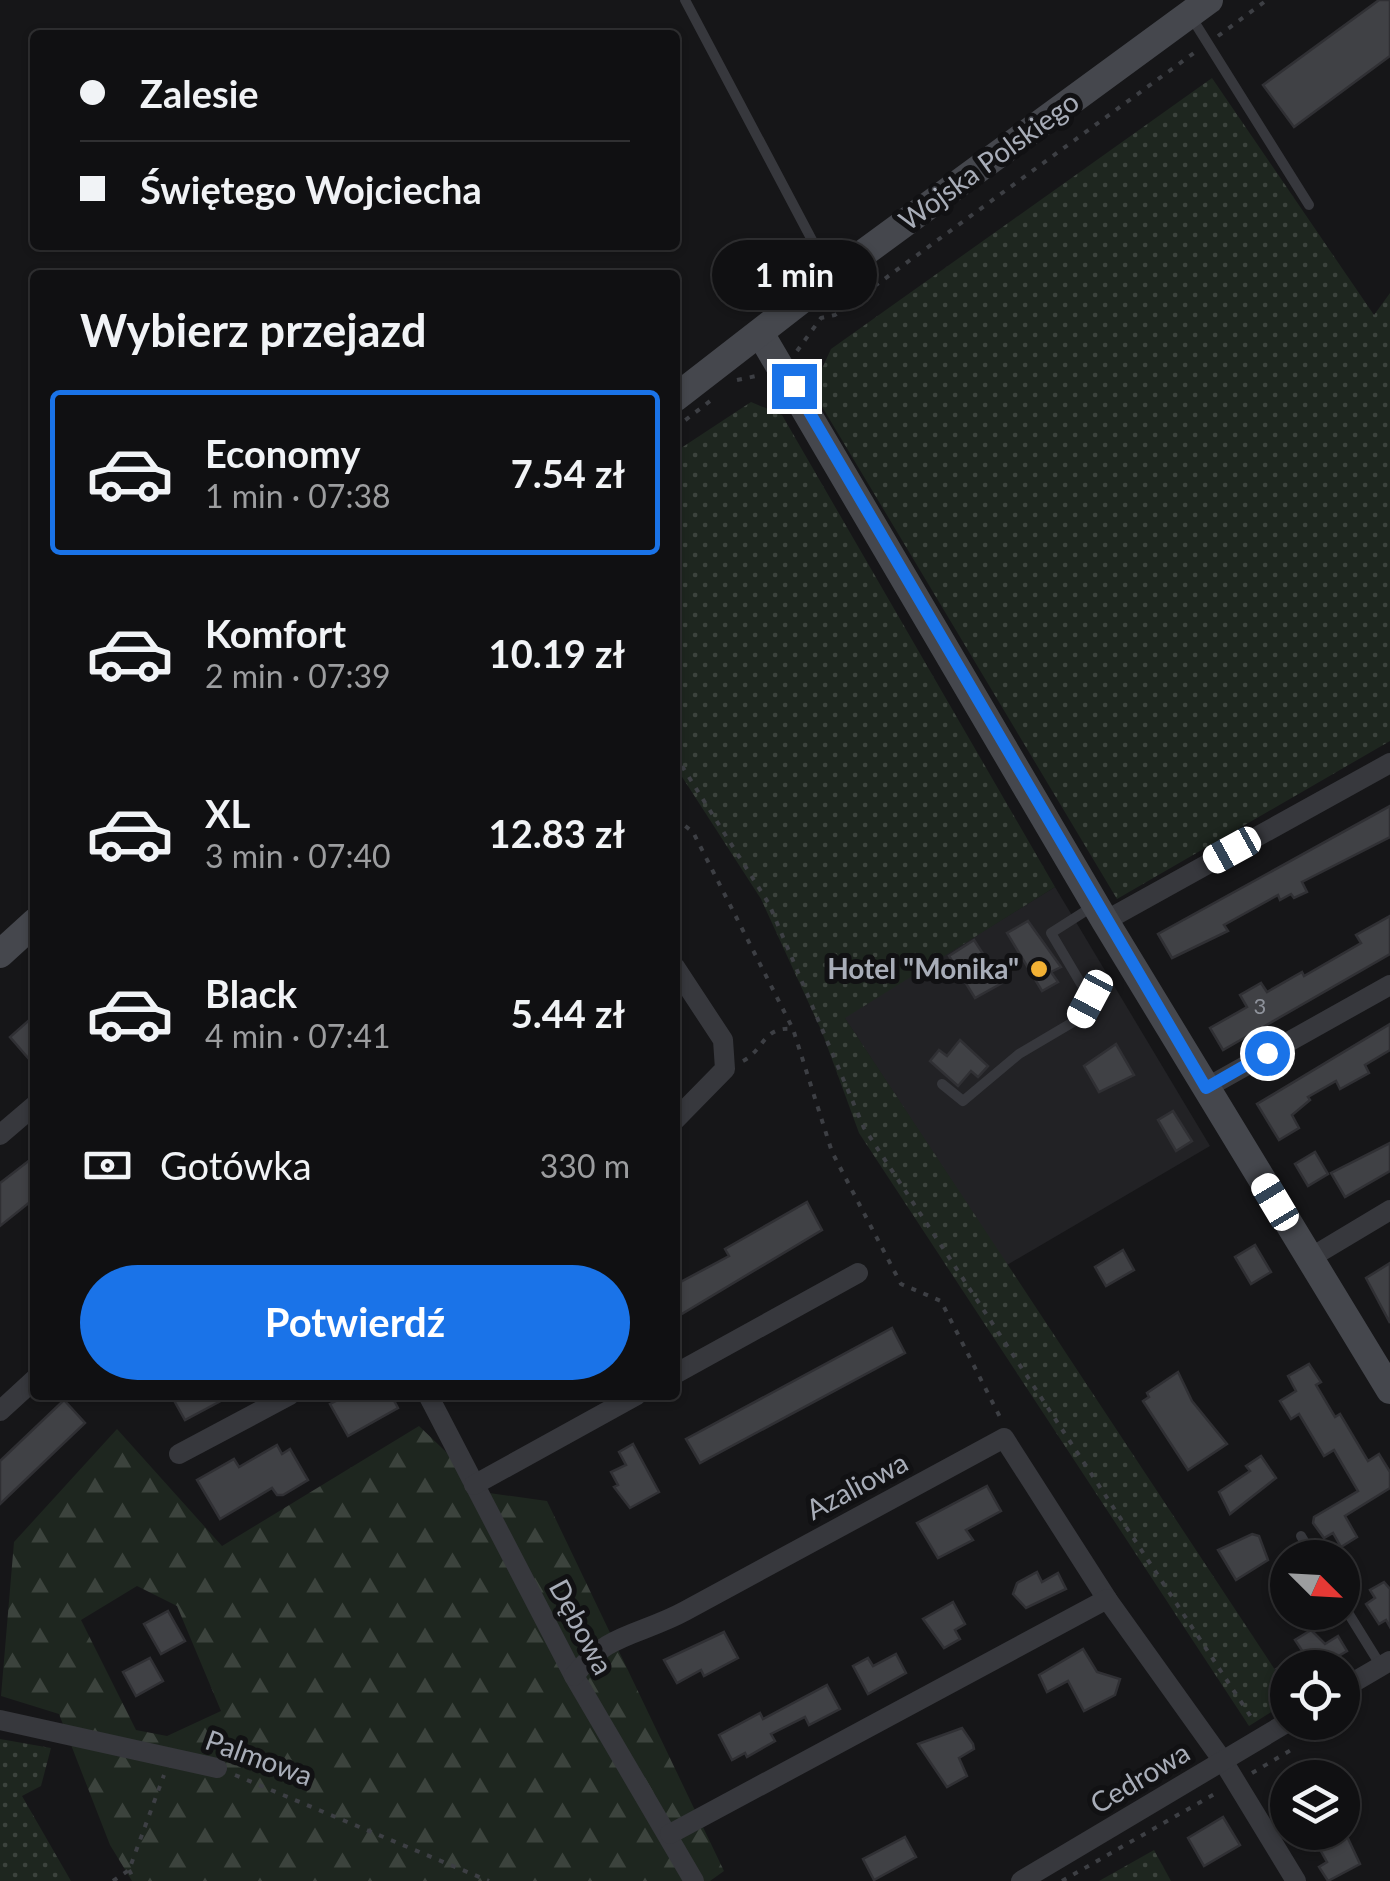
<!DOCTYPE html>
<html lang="pl">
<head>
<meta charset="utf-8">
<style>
  :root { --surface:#101012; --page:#19191b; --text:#f1f3f6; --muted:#9c9d9f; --line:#303032; --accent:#1a73e8 }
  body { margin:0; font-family:Lato,sans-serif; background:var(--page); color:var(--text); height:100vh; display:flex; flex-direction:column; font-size:38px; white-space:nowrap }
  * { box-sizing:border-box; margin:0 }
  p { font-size:32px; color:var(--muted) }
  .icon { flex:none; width:55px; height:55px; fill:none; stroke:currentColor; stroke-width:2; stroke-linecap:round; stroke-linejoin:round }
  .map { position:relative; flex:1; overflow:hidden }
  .sheet { position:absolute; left:30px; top:270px; width:650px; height:1130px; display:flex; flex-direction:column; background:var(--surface); border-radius:10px; box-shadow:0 2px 8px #0004,0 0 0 2px var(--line) }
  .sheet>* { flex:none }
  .hud { position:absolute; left:30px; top:30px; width:650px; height:220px; border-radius:10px; box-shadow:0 2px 8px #0004,0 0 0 2px var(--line); display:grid; align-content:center; height:220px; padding:0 50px; background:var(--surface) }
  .needle { width:65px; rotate:114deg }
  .tools { position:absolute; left:1270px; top:1540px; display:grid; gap:20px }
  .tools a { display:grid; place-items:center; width:90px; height:90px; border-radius:50%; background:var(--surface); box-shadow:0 2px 8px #0004,0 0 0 2px var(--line); font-size:50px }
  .end { position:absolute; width:45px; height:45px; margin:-22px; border:12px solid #1a73e8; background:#fff; box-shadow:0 0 0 5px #fff }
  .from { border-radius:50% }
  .bubble { position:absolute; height:70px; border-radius:35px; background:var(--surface); box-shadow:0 2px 8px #0004,0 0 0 2px var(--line); font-size:32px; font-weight:700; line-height:70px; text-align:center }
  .car { position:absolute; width:30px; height:60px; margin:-30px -15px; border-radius:12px; box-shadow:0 0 8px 2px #0007; background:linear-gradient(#fff 24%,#345 0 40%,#fff 0 76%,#345 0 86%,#fff 0) }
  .hud b { display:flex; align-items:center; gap:35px; height:95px; font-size:38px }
  .hud b+b { border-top:2px solid var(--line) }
  .hud i { width:25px; height:25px; background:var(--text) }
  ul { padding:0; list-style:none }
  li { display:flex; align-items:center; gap:30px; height:165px; margin:0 20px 15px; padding:0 30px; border:5px solid transparent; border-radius:10px }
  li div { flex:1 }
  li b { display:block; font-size:38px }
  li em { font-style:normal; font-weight:700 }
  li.on { border-color:var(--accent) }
  li>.icon { width:90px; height:90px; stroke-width:1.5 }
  h2 { padding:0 50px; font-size:45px; line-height:120px }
  .pay { display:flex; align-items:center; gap:25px; height:110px; padding:0 50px; font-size:38px }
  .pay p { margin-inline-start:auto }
  .button { display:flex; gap:20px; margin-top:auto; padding:20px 50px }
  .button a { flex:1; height:115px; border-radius:60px; background:var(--accent); color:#fff; font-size:40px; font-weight:700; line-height:115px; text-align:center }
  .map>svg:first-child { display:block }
  .built { fill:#222225 }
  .forest { fill:url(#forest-firs); fill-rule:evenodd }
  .park { fill:url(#park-dots) }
  .building { fill:#404145; stroke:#303034; stroke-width:2.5 }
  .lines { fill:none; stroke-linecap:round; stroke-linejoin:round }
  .path { stroke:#3d3f44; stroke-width:4; stroke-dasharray:5 8; stroke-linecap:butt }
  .lane { stroke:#37383d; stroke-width:10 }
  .street { stroke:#37383d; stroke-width:20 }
  .secondary { stroke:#45474d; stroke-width:28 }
  .route { stroke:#1a73e8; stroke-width:12 }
  .poi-dot { fill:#f2b134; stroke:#111113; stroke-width:4 }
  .labels { text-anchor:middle; stroke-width:10; stroke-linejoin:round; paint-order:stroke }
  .number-label { font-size:22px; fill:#8e929b }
  .street-label { font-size:28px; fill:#a8adb8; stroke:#111113 }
  .poi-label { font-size:28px; font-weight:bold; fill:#a8adb8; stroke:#111113; text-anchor:end }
</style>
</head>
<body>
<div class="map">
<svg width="1390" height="1881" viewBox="0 0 1390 1881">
  <defs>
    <pattern id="forest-firs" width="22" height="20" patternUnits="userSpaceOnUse" patternTransform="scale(2.5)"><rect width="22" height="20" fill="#1e261f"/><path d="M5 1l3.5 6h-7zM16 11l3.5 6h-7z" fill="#3c433d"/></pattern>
    <pattern id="park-dots" width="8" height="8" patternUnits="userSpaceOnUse" patternTransform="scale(2.5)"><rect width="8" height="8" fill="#1e261f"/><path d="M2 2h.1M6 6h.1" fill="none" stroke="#3c433d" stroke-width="1.8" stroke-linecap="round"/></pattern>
  </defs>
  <rect width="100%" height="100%" fill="#161618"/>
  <polygon class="built" points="1055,887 1210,1146 1007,1265 844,1017"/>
  <path class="forest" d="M419,1426l70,67 58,8 177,370 -14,10h-578l-22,-36 -51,-131 -58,-18 13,-154 103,-113 105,117zM137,1586l40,20 44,105 -54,25 -31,-6 -55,-110z"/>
  <g class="park">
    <polygon points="1212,78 1374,315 1390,293 1390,741 1117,899 812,390 831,349"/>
    <polygon points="751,402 782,415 1055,887 845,1018 1287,1688 1287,1702 1249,1726 859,1133 822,1032 761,899 675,766 675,452"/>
    <polygon points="0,1739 51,1748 41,1786 22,1796 71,1881 0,1881"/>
    <polygon points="1154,1850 1171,1881 1099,1881"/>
  </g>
  <g class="building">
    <polygon points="1379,0 1390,0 1390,56 1294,127 1263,85"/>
    <polygon points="1390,806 1390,837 1302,882 1307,892 1294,898 1291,894 1280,900 1278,895 1224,925 1228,931 1172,958 1158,934"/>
    <polygon points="1390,916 1390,954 1223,1050 1210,1028 1247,1007 1240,995 1261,983 1267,992 1302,972 1304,976 1361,943 1356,935"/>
    <polygon points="1028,921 1061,967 1051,972 1058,982 1042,991 1007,933"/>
    <polygon points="974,940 1002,983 975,998 949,956"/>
    <polygon points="35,1015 35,1066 10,1037"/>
    <polygon points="1390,1024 1390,1050 1365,1065 1369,1073 1340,1089 1336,1081 1308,1097 1310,1100 1292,1115 1299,1128 1279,1140 1257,1104"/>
    <polygon points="960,1040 988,1066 978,1077 971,1071 958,1086 930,1061 939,1050 947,1056"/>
    <polygon points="1116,1044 1134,1075 1099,1092 1084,1066"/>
    <polygon points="1173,1111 1192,1141 1176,1151 1158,1120"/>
    <polygon points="1390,1143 1390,1171 1345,1197 1331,1173"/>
    <polygon points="1315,1152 1328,1174 1308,1186 1295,1164"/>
    <polygon points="35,1156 35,1198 0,1226 0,1183"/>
    <polygon points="807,1202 822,1230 675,1318 675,1285 729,1256 725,1249"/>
    <polygon points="1255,1245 1271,1272 1251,1284 1235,1257"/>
    <polygon points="1123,1250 1134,1270 1106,1286 1095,1267"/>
    <polygon points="1390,1263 1390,1323 1366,1278"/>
    <polygon points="892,1328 905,1353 700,1463 686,1439"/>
    <polygon points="1309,1364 1321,1382 1316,1385 1335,1417 1340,1414 1368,1461 1379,1454 1390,1472 1390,1488 1345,1516 1357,1537 1341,1547 1333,1533 1324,1538 1313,1523 1314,1517 1358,1491 1334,1450 1324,1456 1299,1414 1291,1419 1280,1401 1296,1391 1288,1376"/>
    <polygon points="1178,1372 1192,1401 1227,1444 1188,1470 1143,1401 1149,1397 1147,1393"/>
    <polygon points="171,1395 232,1395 185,1420"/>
    <polygon points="348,1395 391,1395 398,1408 348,1436 330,1404"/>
    <polygon points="64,1400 85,1423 0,1504 0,1461"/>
    <polygon points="633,1444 659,1492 630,1508 614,1487 618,1485 611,1472 626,1465 619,1452"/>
    <polygon points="277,1445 282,1454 290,1449 308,1480 283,1495 277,1495 272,1488 220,1519 197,1480 234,1459 239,1467"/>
    <polygon points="1261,1456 1276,1478 1230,1514 1219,1492 1250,1471 1246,1466"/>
    <polygon points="987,1486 1001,1511 966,1530 973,1540 938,1558 917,1523"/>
    <polygon points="1252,1534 1259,1536 1268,1560 1236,1580 1218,1550"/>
    <polygon points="1037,1572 1042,1582 1058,1573 1066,1589 1026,1608 1013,1594 1017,1583"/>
    <polygon points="1384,1582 1390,1589 1390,1627 1386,1620 1379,1624 1366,1604 1375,1598 1370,1590"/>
    <polygon points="953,1602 965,1624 955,1630 960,1639 944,1648 923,1619"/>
    <polygon points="168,1611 185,1641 161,1654 144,1624"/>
    <polygon points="1311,1630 1325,1644 1338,1636 1347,1651 1330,1661 1334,1668 1278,1668 1303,1652 1295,1640"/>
    <polygon points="724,1632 738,1658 704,1676 701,1670 677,1683 664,1660"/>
    <polygon points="1083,1649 1097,1672 1120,1679 1115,1695 1084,1711 1068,1681 1047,1692 1039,1675"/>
    <polygon points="896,1654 906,1673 868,1694 853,1666 868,1658 873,1666"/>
    <polygon points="150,1658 163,1681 136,1696 123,1672"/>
    <polygon points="827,1685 840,1709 809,1725 805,1717 771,1734 775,1741 747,1757 745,1753 732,1760 719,1735 760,1713 763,1719"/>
    <polygon points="962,1728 973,1744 974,1749 959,1758 967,1776 947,1787 918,1744"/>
    <polygon points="1223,1817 1240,1845 1204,1866 1188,1838"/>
    <polygon points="1344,1830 1360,1864 1328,1881 1319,1867 1327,1862 1318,1846"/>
    <polygon points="905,1837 916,1857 874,1880 863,1859"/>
  </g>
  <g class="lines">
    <g class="path">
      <polyline points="1218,36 1267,0"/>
      <polyline points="797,351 821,318 835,315 1198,50"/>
      <polyline points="737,380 761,375"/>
      <polyline points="675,428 714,398"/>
      <polyline points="675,755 769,904 864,1128 1253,1720"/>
      <polyline points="675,818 693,832 793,1029 832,1152 901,1284 941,1301 1002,1421"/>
      <path d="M743,1061c21,-11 20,-35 50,-32"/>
      <polyline points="1252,1773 1291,1750 1288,1745"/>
      <polyline points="235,1775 489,1881"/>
      <polyline points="129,1870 135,1881"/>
      <polyline points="113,1881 129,1870 164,1775"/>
      <polyline points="1062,1881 1218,1792"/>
    </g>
    <g class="lane">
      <polyline points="685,0 831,276"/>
      <polyline points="1190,15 1309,205"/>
      <polyline points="942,1084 963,1101 1019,1054 1080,1018 1090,999 1051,933 1095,905"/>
      <polyline points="1301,1536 1314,1558"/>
      <polyline points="1342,1603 1381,1666"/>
    </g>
    <g class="street">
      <polyline points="1105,921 1390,763"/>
      <polyline points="675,967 723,1040 725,1069 675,1120"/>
      <polyline points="1206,1088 1390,985"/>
      <polyline points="0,1135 35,1105"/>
      <polyline points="1310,1258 1390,1210"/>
      <polyline points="675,1374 858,1273"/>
      <polyline points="428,1395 574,1676 694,1881"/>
      <polyline points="0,1411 35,1379"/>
      <polyline points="179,1454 290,1395"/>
      <polyline points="474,1485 637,1395"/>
      <path d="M574,1676c32,-43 67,-41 111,-65 106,-57 212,-115 319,-173l103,161"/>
      <polyline points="1342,1689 1390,1661"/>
      <polyline points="0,1720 217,1768"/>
      <polyline points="670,1834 1107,1599 1223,1761 1296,1881"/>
      <polyline points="1021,1881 1288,1722"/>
    </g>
    <g class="secondary">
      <polyline points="760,333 1105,921 1390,1390"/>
      <polyline points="675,398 831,277 1209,0"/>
      <polyline points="0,954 35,922"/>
    </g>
  </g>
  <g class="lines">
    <polyline class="route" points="794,386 1206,1088 1267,1053"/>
  </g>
  <circle class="poi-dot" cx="1039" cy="969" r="10"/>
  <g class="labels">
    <g class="number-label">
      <text x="1260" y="1014">3</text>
    </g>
    <g class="street-label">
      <text transform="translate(989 161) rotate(-36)" y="10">Wojska Polskiego</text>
      <text transform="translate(857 1486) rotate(-28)" y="10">Azaliowa</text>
      <text transform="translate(581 1627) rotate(62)" y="10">Dębowa</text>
      <text transform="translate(259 1758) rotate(20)" y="10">Palmowa</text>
      <text transform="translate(1140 1778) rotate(-31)" y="10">Cedrowa</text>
    </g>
    <g class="poi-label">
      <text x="1019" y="979">Hotel "Monika"</text>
    </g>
  </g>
</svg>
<div class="tools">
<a><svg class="needle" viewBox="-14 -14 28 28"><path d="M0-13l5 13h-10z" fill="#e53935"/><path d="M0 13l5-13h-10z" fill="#9c9d9f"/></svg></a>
<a><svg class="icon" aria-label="locate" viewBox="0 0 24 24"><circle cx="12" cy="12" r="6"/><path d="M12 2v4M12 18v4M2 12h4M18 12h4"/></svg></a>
<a><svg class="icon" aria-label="layers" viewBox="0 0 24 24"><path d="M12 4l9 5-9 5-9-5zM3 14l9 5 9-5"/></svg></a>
</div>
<i class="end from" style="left:1267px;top:1053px"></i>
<i class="end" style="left:794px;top:386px"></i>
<div class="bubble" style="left:712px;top:240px;width:165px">1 min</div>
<i class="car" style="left:1232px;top:850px;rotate:241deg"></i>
<i class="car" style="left:1090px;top:999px;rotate:208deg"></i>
<i class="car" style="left:1275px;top:1202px;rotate:329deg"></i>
<div class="hud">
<b><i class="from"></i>Zalesie</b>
<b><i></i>Świętego Wojciecha</b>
</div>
<section class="sheet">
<h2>Wybierz przejazd</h2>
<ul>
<li class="on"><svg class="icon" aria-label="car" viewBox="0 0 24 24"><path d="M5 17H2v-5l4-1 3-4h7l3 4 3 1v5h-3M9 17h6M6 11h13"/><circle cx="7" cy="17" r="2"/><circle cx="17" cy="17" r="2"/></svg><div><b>Economy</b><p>1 min · 07:38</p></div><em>7.54 zł</em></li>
<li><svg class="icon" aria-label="car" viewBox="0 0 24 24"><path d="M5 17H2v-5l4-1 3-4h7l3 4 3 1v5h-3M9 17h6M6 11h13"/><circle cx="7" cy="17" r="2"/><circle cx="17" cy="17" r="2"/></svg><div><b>Komfort</b><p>2 min · 07:39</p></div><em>10.19 zł</em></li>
<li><svg class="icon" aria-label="car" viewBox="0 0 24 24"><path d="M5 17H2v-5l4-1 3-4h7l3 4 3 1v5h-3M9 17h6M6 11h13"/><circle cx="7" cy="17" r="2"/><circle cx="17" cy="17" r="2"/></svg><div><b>XL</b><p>3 min · 07:40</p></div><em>12.83 zł</em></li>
<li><svg class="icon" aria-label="car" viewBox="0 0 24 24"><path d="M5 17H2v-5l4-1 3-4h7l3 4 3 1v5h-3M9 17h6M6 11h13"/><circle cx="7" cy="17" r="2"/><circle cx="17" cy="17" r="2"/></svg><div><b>Black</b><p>4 min · 07:41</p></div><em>5.44 zł</em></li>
</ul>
<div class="pay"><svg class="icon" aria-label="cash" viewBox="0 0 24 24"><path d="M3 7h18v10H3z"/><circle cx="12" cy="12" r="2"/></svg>Gotówka<p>330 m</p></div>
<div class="button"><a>Potwierdź</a></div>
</section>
</div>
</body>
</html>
